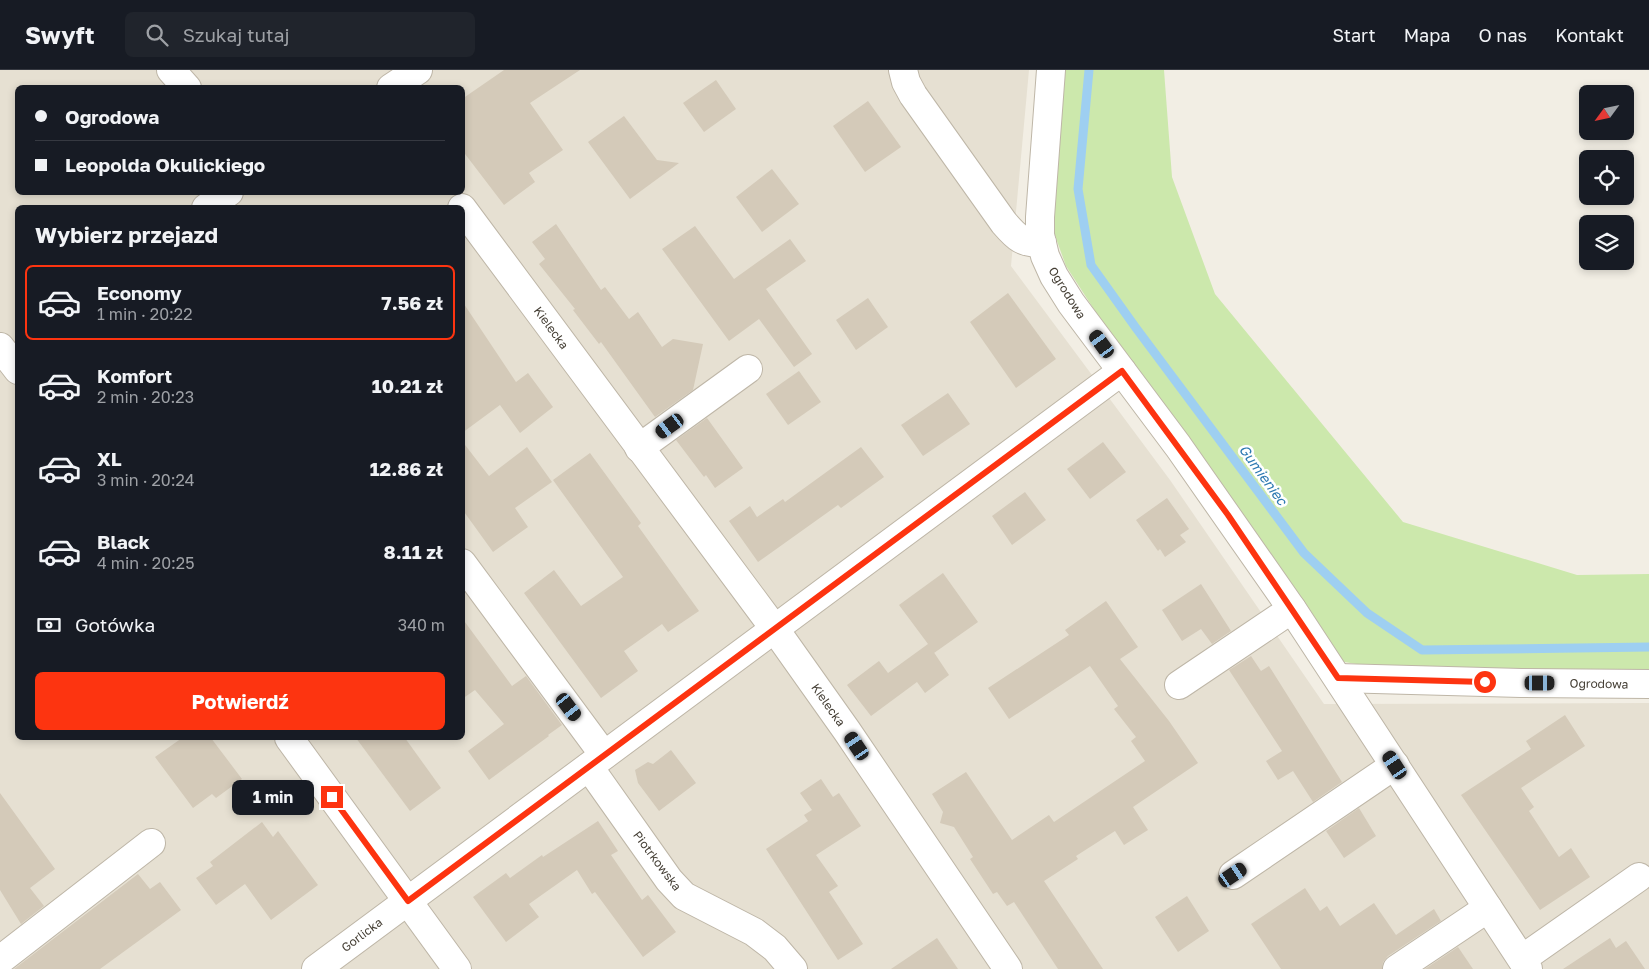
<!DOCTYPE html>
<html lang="pl">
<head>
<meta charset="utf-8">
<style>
  :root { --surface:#171b24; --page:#20242c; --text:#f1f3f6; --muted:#9ea1a6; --line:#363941; --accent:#fd3410 }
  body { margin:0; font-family:"Golos Text",sans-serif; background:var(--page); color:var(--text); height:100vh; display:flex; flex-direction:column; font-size:19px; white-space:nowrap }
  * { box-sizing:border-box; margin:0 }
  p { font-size:16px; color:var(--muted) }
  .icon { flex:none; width:28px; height:28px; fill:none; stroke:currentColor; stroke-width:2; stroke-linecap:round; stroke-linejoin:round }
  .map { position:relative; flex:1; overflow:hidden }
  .side { position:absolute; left:15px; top:135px; width:450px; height:535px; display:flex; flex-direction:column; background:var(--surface); border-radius:8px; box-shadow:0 2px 8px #0003 }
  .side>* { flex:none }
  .banner { position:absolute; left:15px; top:15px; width:450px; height:110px; border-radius:8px; box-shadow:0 2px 8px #0003; display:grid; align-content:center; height:110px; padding:0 20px; background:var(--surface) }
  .needle { width:32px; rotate:237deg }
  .fabs { position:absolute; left:1579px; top:15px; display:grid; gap:10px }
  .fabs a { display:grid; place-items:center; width:55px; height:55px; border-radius:8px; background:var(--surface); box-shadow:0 2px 8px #0003; font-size:25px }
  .end { position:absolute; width:22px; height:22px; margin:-11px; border:6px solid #fd3410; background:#fff; box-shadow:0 0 0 2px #fff }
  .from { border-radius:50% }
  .bubble { position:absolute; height:35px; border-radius:8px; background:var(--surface); box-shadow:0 2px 8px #0003; font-size:16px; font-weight:700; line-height:35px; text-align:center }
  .car { position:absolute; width:15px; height:30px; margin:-15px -8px; border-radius:6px; box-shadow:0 0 4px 1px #0007; background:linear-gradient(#222 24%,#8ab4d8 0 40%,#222 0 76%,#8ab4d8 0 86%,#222 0) }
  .banner b { display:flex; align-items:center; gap:18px; height:48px; font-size:19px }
  .banner b+b { border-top:1px solid var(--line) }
  .banner i { width:12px; height:12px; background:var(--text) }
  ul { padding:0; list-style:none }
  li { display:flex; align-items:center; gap:15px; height:75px; margin:0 10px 8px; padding:0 10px; border:2px solid transparent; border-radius:8px }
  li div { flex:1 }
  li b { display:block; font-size:19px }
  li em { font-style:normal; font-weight:700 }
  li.active { border-color:var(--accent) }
  li>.icon { width:45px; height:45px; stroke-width:1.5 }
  h2 { padding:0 20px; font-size:22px; line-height:60px }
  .pay { display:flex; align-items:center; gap:12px; height:55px; padding:0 20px; font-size:19px }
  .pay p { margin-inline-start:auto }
  .action { display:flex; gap:10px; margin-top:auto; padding:10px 20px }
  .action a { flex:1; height:58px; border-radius:8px; background:var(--accent); color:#fff; font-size:20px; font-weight:700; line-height:58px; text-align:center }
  header { display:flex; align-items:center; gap:30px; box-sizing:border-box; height:70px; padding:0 25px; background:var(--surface); border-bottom:1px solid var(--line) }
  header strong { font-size:24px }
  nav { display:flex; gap:28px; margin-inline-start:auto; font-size:18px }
  .search { width:350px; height:45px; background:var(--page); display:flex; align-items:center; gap:12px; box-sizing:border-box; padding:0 18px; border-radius:8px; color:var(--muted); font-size:19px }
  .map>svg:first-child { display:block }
  .residential { fill:#e6e0d2; fill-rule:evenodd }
  .green { fill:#cce8ac }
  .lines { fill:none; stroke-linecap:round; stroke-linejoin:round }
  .stream { stroke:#9ecff1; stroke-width:9 }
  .building { fill:#d4cab9 }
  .minor-casing { stroke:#beb6a7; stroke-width:30 }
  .minor { stroke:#fff; stroke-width:28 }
  .route { stroke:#fd3410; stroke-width:6 }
  .labels { text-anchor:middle; stroke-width:5; stroke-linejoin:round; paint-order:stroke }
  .street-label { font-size:12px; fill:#443e34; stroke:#fff }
  .water-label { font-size:14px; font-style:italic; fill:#2c79b1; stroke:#fff }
</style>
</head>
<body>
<header>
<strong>Swyft</strong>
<div class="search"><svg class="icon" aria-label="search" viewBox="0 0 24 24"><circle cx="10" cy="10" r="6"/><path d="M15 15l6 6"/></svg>Szukaj tutaj</div>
<nav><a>Start</a><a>Mapa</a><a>O nas</a><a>Kontakt</a></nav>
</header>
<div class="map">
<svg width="1649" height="899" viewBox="0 0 1649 899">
  <rect width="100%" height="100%" fill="#f2eee4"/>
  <path class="residential" d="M0,0h1029l-18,196 159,214 154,224 325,-1v266h-1649zM18,18h444v104h-444zM18,138h444v530h-444z"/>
  <polygon class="green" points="1065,0 1164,0 1172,107 1215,224 1403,452 1577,505 1649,504 1649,602 1385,599 1339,591 1256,462 1106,258 1066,196 1053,160"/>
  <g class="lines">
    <polyline class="stream" points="1089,0 1078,119 1091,195 1136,258 1304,483 1367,543 1422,580 1649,577"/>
  </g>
  <g class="building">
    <polygon points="504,0 580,0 530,33 563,80 529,103 535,112 504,135 462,80 462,29"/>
    <polygon points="716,10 736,39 704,62 683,33"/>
    <polygon points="868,31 901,77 865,102 833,56"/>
    <polygon points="624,46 657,90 679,93 630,129 588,72"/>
    <polygon points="772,99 799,134 762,162 736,127"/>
    <polygon points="556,154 601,220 605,217 629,249 638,242 662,277 673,269 703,274 693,320 655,347 601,272 599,274 573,240 575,239 539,194 545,189 532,172"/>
    <polygon points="695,156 734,209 790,169 806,191 766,219 812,284 794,297 759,249 729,271 662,179"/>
    <polygon points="1008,223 1056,289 1016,318 970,252"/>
    <polygon points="868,228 888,257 856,280 836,250"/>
    <polygon points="462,231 516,312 528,303 553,337 520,363 500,335 462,363"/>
    <polygon points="799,301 821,332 788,355 766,324"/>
    <polygon points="948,323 970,354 923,386 901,355"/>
    <polygon points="707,348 743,398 715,418 706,405 704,407 676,370"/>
    <polygon points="462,371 489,406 527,377 552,412 515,438 528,457 493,482 462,439"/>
    <polygon points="1103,372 1126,402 1090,429 1067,399"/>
    <polygon points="861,377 884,407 841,438 838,435 758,492 729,451 750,436 757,447 783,429 785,432"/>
    <polygon points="590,383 641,453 638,456 699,541 668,562 662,554 624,581 638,601 601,628 524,523 554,500 581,536 623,507 553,410"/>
    <polygon points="1025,422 1046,450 1012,475 992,446"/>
    <polygon points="1167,428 1189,459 1180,465 1186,472 1165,487 1160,479 1158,481 1136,450"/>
    <polygon points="943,503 978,552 934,583 929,575 949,605 925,623 917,612 871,646 847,615 879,591 888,603 928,574 899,535"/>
    <polygon points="1201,514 1231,561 1212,574 1201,559 1182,571 1162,540"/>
    <polygon points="1106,531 1138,577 1120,589 1169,651 1198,693 1133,737 1148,760 1124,775 1115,761 1076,786 1078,789 1044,811 1103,899 1058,899 1014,832 1007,836 997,822 993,824 970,789 973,787 954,757 940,753 943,742 932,724 966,702 1012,770 1049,745 1054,752 1145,691 1131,671 1136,667 1114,639 1118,636 1090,596 1009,649 988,618 1069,565 1065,560"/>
    <polygon points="462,548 512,616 526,606 562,655 548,665 549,666 489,710 468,681 504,654 475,620 462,629"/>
    <polygon points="1251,586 1261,601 1269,596 1342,712 1313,732 1293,701 1278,710 1266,691 1282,681 1229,600"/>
    <polygon points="1565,645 1585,676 1521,718 1534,737 1529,741 1559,787 1571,778 1590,807 1540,840 1461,725 1531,679 1526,671"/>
    <polygon points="182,668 211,668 242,709 216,728 212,724 193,738 155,687"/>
    <polygon points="356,668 405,668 441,718 410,741"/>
    <polygon points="671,680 696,713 659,741 638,713 635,700 648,692 653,694"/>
    <polygon points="821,709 833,727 839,723 861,756 816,785 838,816 829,822 863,874 838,890 766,779 808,751 804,745 812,740 800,723"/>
    <polygon points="0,723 55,799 30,818 44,836 21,854 0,820"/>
    <polygon points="1359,738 1376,766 1344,788 1326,761"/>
    <polygon points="598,751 618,781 611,785 642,830 648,825 676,862 643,887 595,822 592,824 577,800 529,834 539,847 506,872 473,827 506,803 510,808 542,785 543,787"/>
    <polygon points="262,752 273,767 278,761 318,815 271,850 245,814 216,835 196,808 213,796 210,792"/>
    <polygon points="138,804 150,819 160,812 181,840 100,899 14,899"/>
    <polygon points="1305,818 1320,841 1327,836 1340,856 1374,833 1396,865 1434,839 1441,851 1388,886 1383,892 1382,899 1281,899 1251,854"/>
    <polygon points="1187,826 1209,861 1178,882 1155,847"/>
    <polygon points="937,868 958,899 891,899"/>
    <polygon points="1610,868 1616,878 1626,871 1645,899 1563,899"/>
    <polygon points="1458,877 1473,899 1425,899"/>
  </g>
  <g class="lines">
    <g class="minor-casing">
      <g id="minor">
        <polyline points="171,0 187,18"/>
        <path d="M903,0l3,12 7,13 91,128c13,15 18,20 38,20"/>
        <polyline points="1051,0 1040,147 1040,165 1045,186 1054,206 1071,233 1178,376 1292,539 1528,899"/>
        <polyline points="391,18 418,0"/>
        <polyline points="206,138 229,122"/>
        <polyline points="462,138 774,558 847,661 1008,899"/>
        <polyline points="0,277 18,300"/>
        <polyline points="639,378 748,299"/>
        <polyline points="462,493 604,685"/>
        <polyline points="1338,608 1521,613 1649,614"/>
        <polyline points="1179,615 1292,539"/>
        <polyline points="289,668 457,899"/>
        <polyline points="589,697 669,810 684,826 754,862 775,878 793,899"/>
        <polyline points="1233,805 1395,695"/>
        <polyline points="1522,889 1639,807"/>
        <polyline points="0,890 151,773"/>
        <polyline points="316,899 1122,301"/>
        <polyline points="1397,899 1488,838"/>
      </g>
    </g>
    <use href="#minor" class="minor"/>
  </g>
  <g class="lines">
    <polyline class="route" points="332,727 408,831 1122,301 1228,445 1338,608 1485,612"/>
  </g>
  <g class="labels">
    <g class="street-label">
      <text transform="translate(1067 223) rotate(58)" y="4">Ogrodowa</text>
      <text transform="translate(551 258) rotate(54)" y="4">Kielecka</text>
      <text transform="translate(1599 614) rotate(1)" y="4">Ogrodowa</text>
      <text transform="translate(828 635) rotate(55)" y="4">Kielecka</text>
      <text transform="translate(657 791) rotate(53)" y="4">Piotrkowska</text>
      <text transform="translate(362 865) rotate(-37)" y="4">Gorlicka</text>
    </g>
    <g class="water-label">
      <text transform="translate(1263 405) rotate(54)" y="5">Gumieniec</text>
    </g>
  </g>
</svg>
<div class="fabs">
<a><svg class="needle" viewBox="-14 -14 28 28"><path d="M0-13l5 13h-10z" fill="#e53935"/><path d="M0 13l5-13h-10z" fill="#9ea1a6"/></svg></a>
<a><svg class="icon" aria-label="locate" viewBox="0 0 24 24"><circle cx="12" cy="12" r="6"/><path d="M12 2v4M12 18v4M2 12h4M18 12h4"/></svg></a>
<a><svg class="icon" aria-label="layers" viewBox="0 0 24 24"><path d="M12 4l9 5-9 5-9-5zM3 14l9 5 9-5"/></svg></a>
</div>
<i class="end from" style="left:1485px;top:612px"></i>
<i class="end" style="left:332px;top:727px"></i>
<div class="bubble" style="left:232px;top:710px;width:82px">1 min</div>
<i class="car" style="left:1102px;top:274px;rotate:324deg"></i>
<i class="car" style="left:670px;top:356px;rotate:234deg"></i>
<i class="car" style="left:1540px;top:613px;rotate:90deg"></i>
<i class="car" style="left:569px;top:637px;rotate:143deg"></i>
<i class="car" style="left:857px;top:676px;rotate:326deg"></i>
<i class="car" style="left:1395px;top:695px;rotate:327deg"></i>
<i class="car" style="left:1233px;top:805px;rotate:56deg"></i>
<div class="banner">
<b><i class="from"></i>Ogrodowa</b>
<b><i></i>Leopolda Okulickiego</b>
</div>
<section class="side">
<h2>Wybierz przejazd</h2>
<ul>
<li class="active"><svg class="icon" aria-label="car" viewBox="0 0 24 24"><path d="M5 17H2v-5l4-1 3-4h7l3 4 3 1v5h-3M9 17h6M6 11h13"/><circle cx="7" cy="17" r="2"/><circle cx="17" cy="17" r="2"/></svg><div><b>Economy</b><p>1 min · 20:22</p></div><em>7.56 zł</em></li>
<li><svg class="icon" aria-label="car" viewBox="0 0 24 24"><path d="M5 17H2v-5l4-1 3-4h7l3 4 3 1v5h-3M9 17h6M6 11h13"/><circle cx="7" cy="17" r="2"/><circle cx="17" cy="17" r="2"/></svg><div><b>Komfort</b><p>2 min · 20:23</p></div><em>10.21 zł</em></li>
<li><svg class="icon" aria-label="car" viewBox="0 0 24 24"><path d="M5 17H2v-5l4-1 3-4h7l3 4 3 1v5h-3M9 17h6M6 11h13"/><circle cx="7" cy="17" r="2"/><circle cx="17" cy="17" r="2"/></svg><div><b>XL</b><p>3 min · 20:24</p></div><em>12.86 zł</em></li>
<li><svg class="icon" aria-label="car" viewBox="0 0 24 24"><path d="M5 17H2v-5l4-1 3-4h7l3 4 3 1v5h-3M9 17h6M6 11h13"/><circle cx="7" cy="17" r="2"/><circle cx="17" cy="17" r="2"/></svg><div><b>Black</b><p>4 min · 20:25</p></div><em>8.11 zł</em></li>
</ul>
<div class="pay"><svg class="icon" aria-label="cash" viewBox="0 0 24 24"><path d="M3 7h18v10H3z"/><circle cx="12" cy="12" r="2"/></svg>Gotówka<p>340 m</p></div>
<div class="action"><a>Potwierdź</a></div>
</section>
</div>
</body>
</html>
